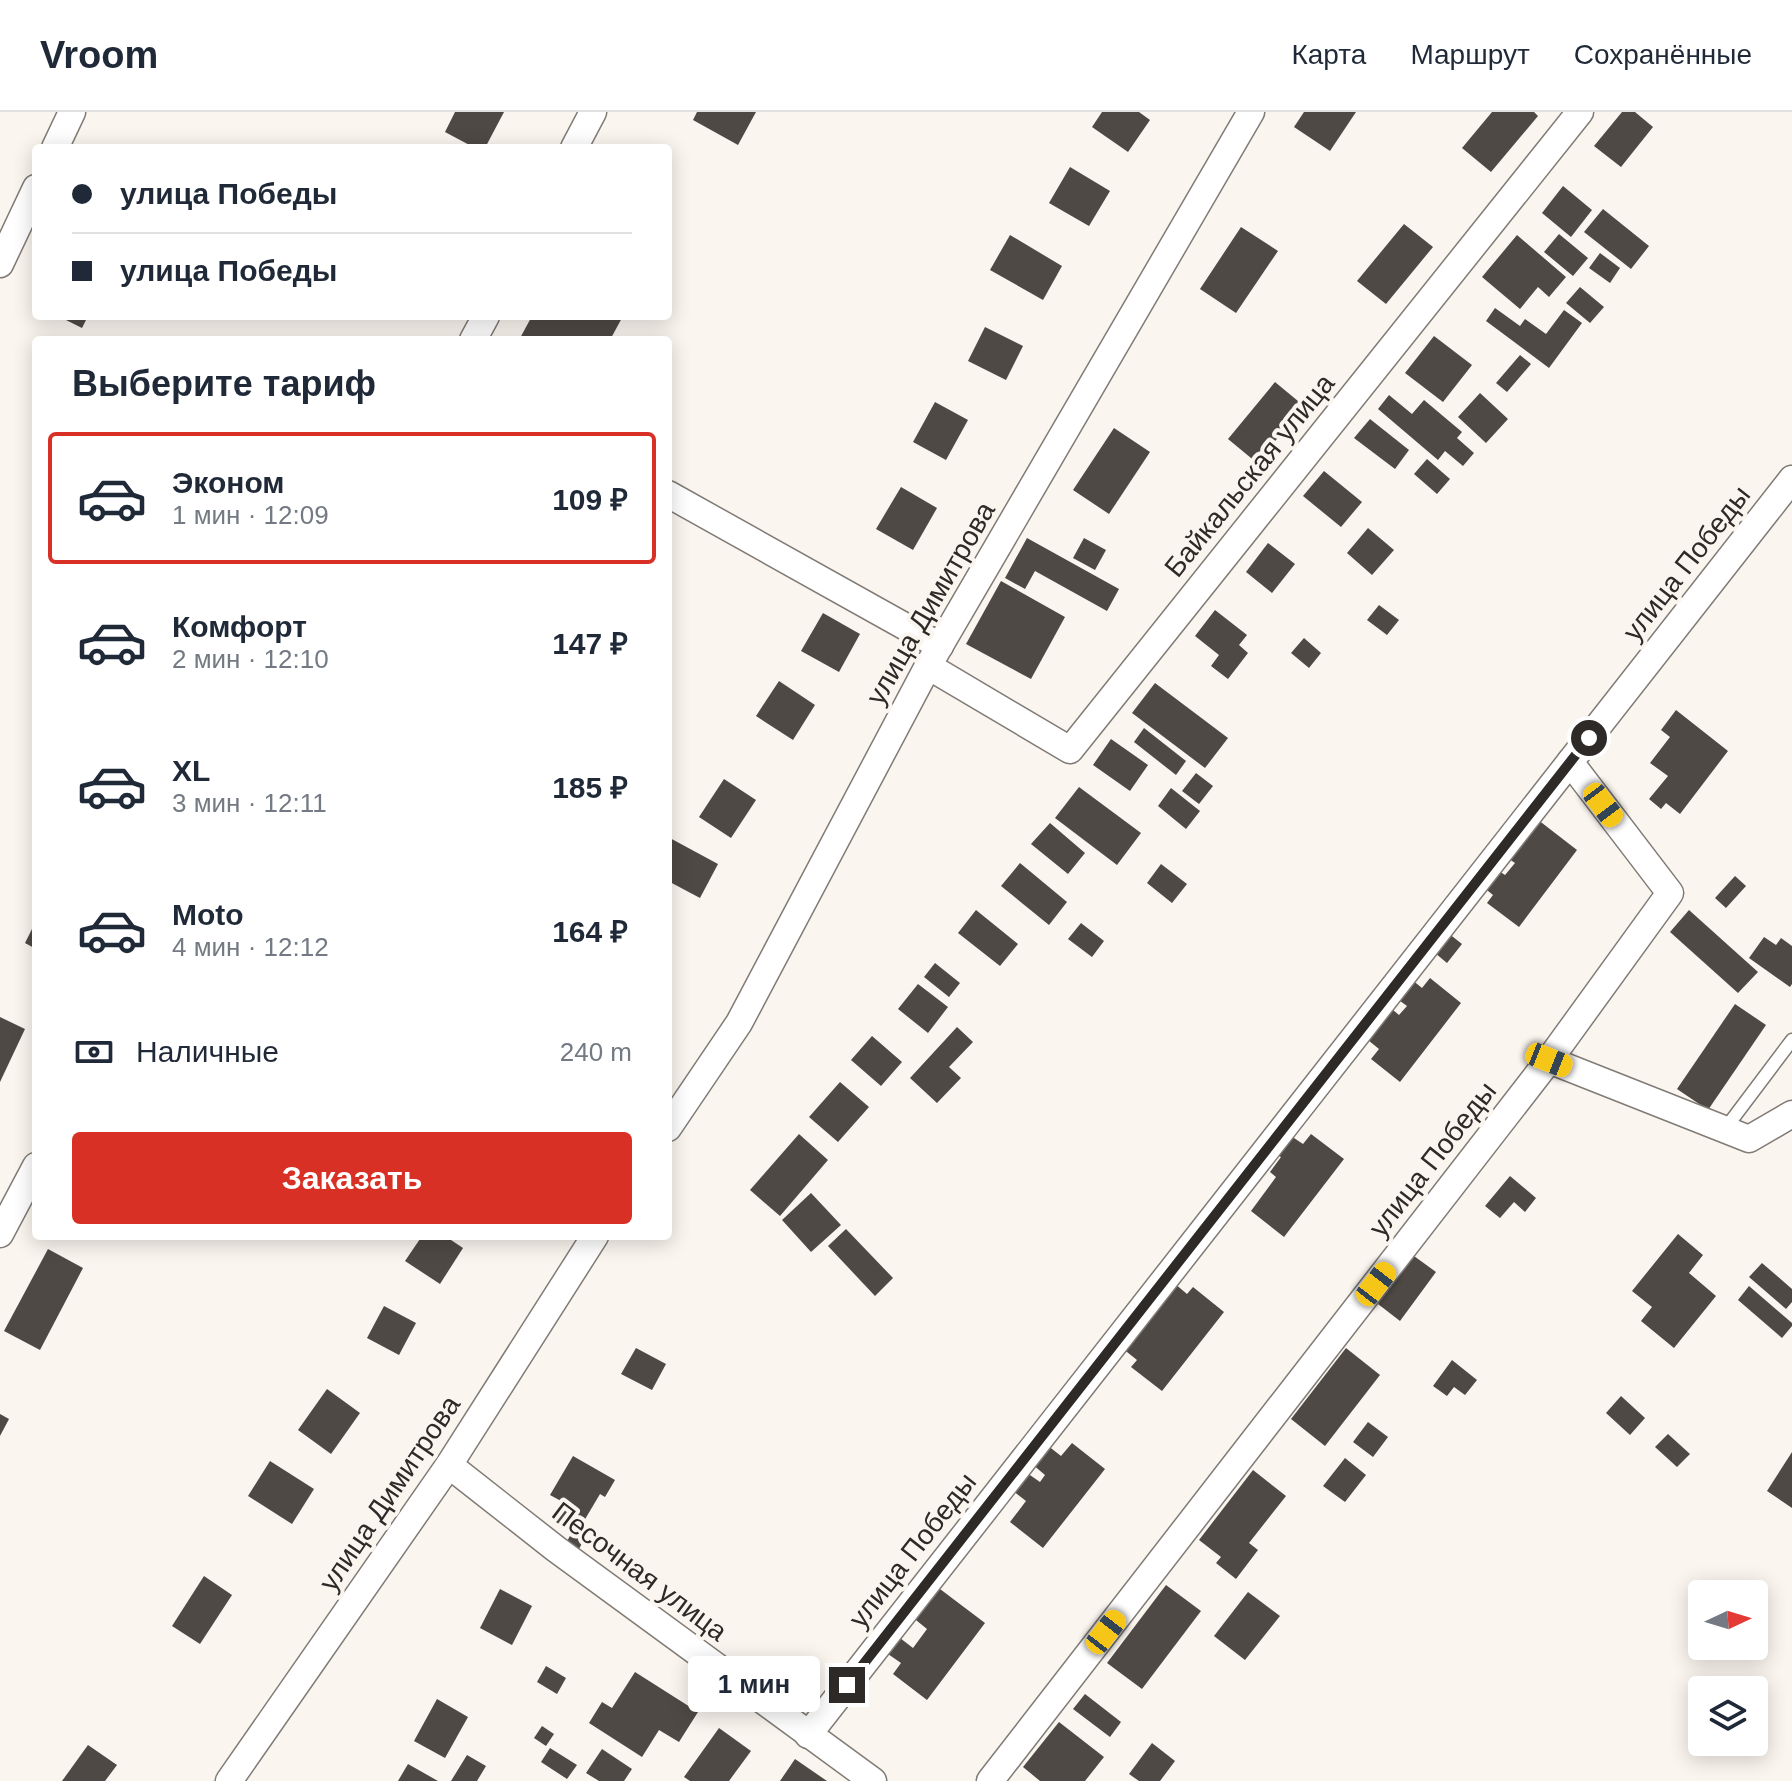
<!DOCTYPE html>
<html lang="ru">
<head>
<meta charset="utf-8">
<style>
  :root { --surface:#fff; --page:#f6f6f7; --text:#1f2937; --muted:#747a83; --line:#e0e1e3; --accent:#d93025 }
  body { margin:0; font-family:Helvetica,sans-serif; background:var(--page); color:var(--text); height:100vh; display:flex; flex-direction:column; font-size:30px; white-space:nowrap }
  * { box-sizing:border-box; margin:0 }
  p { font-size:26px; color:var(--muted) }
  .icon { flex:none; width:44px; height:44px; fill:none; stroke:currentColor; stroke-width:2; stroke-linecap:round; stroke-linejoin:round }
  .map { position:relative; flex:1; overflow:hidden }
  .panel { position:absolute; left:32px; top:224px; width:640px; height:904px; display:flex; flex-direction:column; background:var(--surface); border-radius:8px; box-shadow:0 4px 20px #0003 }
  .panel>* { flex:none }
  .guide { position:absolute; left:32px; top:32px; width:640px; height:176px; border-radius:8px; box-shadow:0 4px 20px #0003; display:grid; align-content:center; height:176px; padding:0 40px; background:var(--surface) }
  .needle { width:52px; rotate:86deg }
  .buttons { position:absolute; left:1688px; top:1468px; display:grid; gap:16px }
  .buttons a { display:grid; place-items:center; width:80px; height:80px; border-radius:8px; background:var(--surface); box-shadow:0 4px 20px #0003; font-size:40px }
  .end { position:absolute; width:36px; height:36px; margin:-18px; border:10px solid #2d2a28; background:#fff; box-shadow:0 0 0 4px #fff }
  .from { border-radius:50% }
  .bubble { position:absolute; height:56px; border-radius:8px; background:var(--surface); box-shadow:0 4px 20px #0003; font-size:26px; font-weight:700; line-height:56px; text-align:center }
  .car { position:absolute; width:24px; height:48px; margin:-24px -12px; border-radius:10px; box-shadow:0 0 6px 2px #0007; background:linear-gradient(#f5c518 24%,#345 0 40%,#f5c518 0 76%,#345 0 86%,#f5c518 0) }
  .guide b { display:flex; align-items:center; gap:28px; height:76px; font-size:30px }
  .guide b+b { border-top:2px solid var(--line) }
  .guide i { width:20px; height:20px; background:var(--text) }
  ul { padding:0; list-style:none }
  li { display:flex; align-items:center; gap:24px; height:132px; margin:0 16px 12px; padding:0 24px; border:4px solid transparent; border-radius:8px }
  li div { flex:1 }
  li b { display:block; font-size:30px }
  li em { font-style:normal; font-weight:700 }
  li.active { border-color:var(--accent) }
  li>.icon { width:72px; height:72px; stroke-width:1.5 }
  h2 { padding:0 40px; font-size:36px; line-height:96px }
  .pay { display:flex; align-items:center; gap:20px; height:88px; padding:0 40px; font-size:30px }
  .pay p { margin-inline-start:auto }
  .primary-button { display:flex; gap:16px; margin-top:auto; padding:16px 40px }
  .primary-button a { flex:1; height:92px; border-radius:8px; background:var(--accent); color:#fff; font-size:32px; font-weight:700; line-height:92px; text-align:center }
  header { display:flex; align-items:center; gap:48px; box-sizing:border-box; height:112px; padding:0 40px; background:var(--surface); border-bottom:2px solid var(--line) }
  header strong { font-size:38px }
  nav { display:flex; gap:44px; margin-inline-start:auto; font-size:28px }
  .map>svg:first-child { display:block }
  .building { fill:#4e4944 }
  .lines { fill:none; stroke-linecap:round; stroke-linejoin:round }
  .service-casing { stroke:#817b76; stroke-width:15 }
  .minor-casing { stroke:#817b76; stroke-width:29 }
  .service { stroke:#fff; stroke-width:12 }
  .minor { stroke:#fff; stroke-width:26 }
  .route { stroke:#2d2a28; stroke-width:10 }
  .labels { text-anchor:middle; stroke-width:8; stroke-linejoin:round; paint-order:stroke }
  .street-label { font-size:28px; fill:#2d2a28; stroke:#fbf5ef }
</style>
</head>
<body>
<header>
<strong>Vroom</strong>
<nav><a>Карта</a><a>Маршрут</a><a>Сохранённые</a></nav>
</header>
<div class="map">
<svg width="1792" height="1669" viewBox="0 0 1792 1669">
  <rect width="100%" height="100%" fill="#fbf5ef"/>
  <g class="building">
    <polygon points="455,0 504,0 485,36 475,36 445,20"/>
    <polygon points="697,0 756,0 738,33 693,8"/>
    <polygon points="1102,0 1139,0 1150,8 1128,40 1092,15"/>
    <polygon points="1304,0 1356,0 1330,39 1294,15"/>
    <polygon points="1492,0 1534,0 1538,4 1491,60 1462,36"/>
    <polygon points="1622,0 1635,0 1653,15 1621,55 1594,34"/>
    <polygon points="1070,55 1110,79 1089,114 1049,91"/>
    <polygon points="1563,74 1592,98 1571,125 1542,101"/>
    <polygon points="1603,97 1649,134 1631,157 1584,120"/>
    <polygon points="1404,112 1433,135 1386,192 1357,169"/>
    <polygon points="1241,115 1278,139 1236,201 1200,177"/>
    <polygon points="1559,122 1588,146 1573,164 1544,140"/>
    <polygon points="1010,123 1062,154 1043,188 990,158"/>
    <polygon points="1517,123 1566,165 1549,185 1538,175 1520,197 1482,165"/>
    <polygon points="1600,141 1620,156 1610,171 1589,156"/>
    <polygon points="1580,175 1604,195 1590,211 1566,191"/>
    <polygon points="1495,196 1520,214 1525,207 1546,222 1564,198 1582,211 1549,256 1486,209"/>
    <polygon points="58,204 88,204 82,216"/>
    <polygon points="532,204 623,204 610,228 519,228"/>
    <polygon points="985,215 1023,234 1006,268 968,249"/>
    <polygon points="1434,224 1472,253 1443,290 1405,261"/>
    <polygon points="1520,243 1531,252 1507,280 1496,271"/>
    <polygon points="1275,270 1304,294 1257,351 1228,327"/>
    <polygon points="1480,281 1508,307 1486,331 1458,305"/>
    <polygon points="1389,283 1412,302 1424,288 1462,320 1457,326 1474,341 1463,354 1445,339 1438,348 1378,297"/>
    <polygon points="935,290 968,308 946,348 913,330"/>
    <polygon points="1370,307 1409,338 1395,357 1354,326"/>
    <polygon points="1114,316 1150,340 1109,402 1073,378"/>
    <polygon points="1427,347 1450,367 1437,382 1414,362"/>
    <polygon points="1324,359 1362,390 1341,415 1303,384"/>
    <polygon points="901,375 937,396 913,438 876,417"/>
    <polygon points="1368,416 1394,438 1372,463 1347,441"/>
    <polygon points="1027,426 1119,477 1107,499 1035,459 1025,477 1005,466"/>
    <polygon points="1084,426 1106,438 1095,458 1073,446"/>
    <polygon points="1268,431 1295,452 1272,481 1246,460"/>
    <polygon points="1001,469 1065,505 1031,567 966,532"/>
    <polygon points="1379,493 1399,508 1387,523 1367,508"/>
    <polygon points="1215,498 1247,523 1239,533 1248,541 1228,567 1211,554 1219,543 1195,524"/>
    <polygon points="823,501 860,522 839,560 801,539"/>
    <polygon points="1304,526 1321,541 1309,556 1291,541"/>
    <polygon points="779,569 815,593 793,628 756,604"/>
    <polygon points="1155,571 1228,626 1205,656 1132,601"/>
    <polygon points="1676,598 1728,639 1680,702 1666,691 1661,697 1649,687 1668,664 1650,651 1670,625 1661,618"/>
    <polygon points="1144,616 1186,649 1176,663 1134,630"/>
    <polygon points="1111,627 1148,653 1130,679 1093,653"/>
    <polygon points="1196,661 1213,674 1199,692 1182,679"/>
    <polygon points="724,667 756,688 731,726 699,705"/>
    <polygon points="1079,675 1141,721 1117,753 1055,706"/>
    <polygon points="1171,676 1200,699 1186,717 1158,694"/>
    <polygon points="1533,704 1577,738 1519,815 1487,791 1493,783 1482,774 1496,757 1505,763 1515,751 1503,743"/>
    <polygon points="1050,711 1085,741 1068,762 1031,732"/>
    <polygon points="668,725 718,752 700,786 668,769"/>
    <polygon points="1020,751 1067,790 1049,813 1001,774"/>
    <polygon points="1161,752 1187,772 1172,791 1147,771"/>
    <polygon points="1735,764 1746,774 1726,796 1715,786"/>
    <polygon points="976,798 1018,832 1000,854 958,821"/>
    <polygon points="1689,798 1758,860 1738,881 1670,820"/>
    <polygon points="36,809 36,837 25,831"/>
    <polygon points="1081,811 1104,829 1092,845 1068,827"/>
    <polygon points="1443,817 1462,832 1447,851 1429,836"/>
    <polygon points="1764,825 1776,833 1781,826 1792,834 1792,872 1790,875 1749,846"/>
    <polygon points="935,851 960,871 949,885 924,865"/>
    <polygon points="1430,866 1461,891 1400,970 1371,947 1379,937 1363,924 1387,893 1399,903 1407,894 1396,886 1411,867 1422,876"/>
    <polygon points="918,872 948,895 928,921 898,897"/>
    <polygon points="1735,892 1766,913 1708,998 1677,977"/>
    <polygon points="0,905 25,917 0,970"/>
    <polygon points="957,915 973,930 949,955 961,966 937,991 910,966"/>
    <polygon points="872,924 902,950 881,974 851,948"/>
    <polygon points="840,970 869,995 838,1030 809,1005"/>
    <polygon points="799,1022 828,1048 780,1104 750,1078"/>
    <polygon points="1311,1022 1344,1047 1284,1125 1251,1099 1276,1065 1270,1060 1281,1045 1277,1043 1291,1024 1303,1032"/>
    <polygon points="1510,1064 1536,1086 1525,1100 1514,1090 1500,1106 1485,1094"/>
    <polygon points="811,1081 841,1113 811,1140 782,1108"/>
    <polygon points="846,1117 893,1166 875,1184 828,1134"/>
    <polygon points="1678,1122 1703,1143 1689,1161 1716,1184 1674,1236 1641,1209 1652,1195 1632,1179"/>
    <polygon points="422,1124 445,1124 463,1136 440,1172 405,1149"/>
    <polygon points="48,1137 83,1156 40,1238 4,1219"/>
    <polygon points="1414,1144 1436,1160 1400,1209 1378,1192"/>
    <polygon points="1762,1151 1792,1177 1792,1190 1786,1197 1749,1165"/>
    <polygon points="1174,1171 1187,1182 1193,1175 1224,1200 1162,1279 1131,1255 1137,1248 1122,1236"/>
    <polygon points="1749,1174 1792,1211 1792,1214 1782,1226 1738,1188"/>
    <polygon points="384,1194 416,1211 399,1243 367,1226"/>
    <polygon points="636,1236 666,1252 652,1278 621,1262"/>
    <polygon points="1346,1236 1380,1263 1325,1334 1291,1307"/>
    <polygon points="1452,1248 1477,1268 1465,1283 1454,1275 1447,1284 1433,1274"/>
    <polygon points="327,1277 360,1301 331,1342 298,1318"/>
    <polygon points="1621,1284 1645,1306 1630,1323 1606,1301"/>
    <polygon points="0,1302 9,1307 0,1324"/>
    <polygon points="1368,1310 1388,1325 1373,1345 1353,1330"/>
    <polygon points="1668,1322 1690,1342 1677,1355 1655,1335"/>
    <polygon points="1072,1331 1105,1357 1043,1436 1010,1410 1026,1389 1013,1379 1027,1361 1040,1370 1045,1363 1032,1352 1047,1333 1061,1344"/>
    <polygon points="1792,1340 1792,1396 1767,1379"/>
    <polygon points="573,1344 615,1368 605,1385 600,1382 581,1414 589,1419 575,1444 563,1437 572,1420 551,1407 561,1389 550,1383"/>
    <polygon points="1345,1346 1366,1363 1345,1390 1323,1374"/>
    <polygon points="270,1349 314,1377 292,1412 248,1384"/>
    <polygon points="1253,1358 1286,1384 1249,1431 1258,1438 1236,1467 1216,1451 1221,1445 1199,1428"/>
    <polygon points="204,1464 232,1483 200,1532 172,1514"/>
    <polygon points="1166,1473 1201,1499 1142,1577 1107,1551"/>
    <polygon points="500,1477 532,1494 512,1533 480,1516"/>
    <polygon points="940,1477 985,1511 927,1588 893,1562 901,1551 888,1542 900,1526 913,1536 927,1517 911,1504 923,1488 928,1492"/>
    <polygon points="1248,1480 1280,1504 1245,1548 1214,1524"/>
    <polygon points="546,1554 566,1566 557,1582 537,1570"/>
    <polygon points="635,1560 698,1600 679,1630 659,1618 642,1645 589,1611 602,1590 612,1596"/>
    <polygon points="1085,1582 1121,1610 1110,1625 1073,1597"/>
    <polygon points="437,1587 468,1605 445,1646 414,1629"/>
    <polygon points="1059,1610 1104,1645 1085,1669 1040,1669 1023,1655"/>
    <polygon points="542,1614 554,1622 546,1634 534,1626"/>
    <polygon points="719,1616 751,1639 729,1669 690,1669 684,1665"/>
    <polygon points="1152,1631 1175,1649 1160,1669 1139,1669 1129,1662"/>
    <polygon points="88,1633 117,1653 105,1669 62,1669"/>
    <polygon points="550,1636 577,1653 567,1667 541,1650"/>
    <polygon points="602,1637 632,1657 624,1669 599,1669 586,1661"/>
    <polygon points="467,1643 486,1654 477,1669 451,1669"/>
    <polygon points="795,1647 827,1669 780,1669"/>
    <polygon points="408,1652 438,1669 398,1669"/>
  </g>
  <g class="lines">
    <g class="service-casing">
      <polyline id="service" points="1725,1017 1792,928"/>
    </g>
    <g class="minor-casing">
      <g id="minor">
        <polyline points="55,36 72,0"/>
        <polyline points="574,36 593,0"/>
        <polyline points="0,152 36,76"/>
        <polyline points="473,228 486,204"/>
        <polyline points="668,382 940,534"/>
        <polyline points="928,554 1070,638 1580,0"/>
        <polyline points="1549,948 1749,1027 1792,1002"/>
        <polyline points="668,1016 739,911 928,554 1251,0"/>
        <polyline points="0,1122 36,1054"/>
        <polyline points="449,1353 556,1437 873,1669"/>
        <polyline points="808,1623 1570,650"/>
        <polyline points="229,1669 449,1353 595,1124"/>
        <polyline points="990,1669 1549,948 1670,781 1570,650 1792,367"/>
      </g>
    </g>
    <use href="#service" class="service"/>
    <use href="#minor" class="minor"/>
  </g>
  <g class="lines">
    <polyline class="route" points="847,1573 1589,626"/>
  </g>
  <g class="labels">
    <g class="street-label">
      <text transform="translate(1249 363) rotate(-51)" y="10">Байкальская улица</text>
      <text transform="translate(1686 451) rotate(-52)" y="10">улица Победы</text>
      <text transform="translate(930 491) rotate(-60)" y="10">улица Димитрова</text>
      <text transform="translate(1432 1047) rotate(-52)" y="10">улица Победы</text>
      <text transform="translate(389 1381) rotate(-56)" y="10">улица Димитрова</text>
      <text transform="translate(912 1438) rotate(-52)" y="10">улица Победы</text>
      <text transform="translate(640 1459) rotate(37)" y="10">Песочная улица</text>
    </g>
  </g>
</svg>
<div class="buttons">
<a><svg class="needle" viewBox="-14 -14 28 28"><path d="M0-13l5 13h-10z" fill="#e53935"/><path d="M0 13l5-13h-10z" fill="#747a83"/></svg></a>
<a><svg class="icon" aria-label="layers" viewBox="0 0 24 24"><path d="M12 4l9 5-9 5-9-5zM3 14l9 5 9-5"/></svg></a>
</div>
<i class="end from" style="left:1589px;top:626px"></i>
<i class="end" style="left:847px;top:1573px"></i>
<div class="bubble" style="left:688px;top:1544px;width:132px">1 мин</div>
<i class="car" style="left:1603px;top:693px;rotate:143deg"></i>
<i class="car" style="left:1549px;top:948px;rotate:112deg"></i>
<i class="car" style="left:1376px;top:1172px;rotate:38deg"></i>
<i class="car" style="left:1106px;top:1520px;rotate:38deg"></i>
<div class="guide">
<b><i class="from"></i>улица Победы</b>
<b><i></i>улица Победы</b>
</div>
<section class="panel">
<h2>Выберите тариф</h2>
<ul>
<li class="active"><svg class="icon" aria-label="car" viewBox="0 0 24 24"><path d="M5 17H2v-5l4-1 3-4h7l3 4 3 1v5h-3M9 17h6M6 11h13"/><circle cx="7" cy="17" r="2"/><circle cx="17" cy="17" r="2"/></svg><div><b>Эконом</b><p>1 мин · 12:09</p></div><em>109 ₽</em></li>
<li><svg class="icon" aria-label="car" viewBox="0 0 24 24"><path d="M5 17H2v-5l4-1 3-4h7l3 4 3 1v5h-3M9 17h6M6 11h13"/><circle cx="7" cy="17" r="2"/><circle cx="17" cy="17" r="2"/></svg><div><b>Комфорт</b><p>2 мин · 12:10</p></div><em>147 ₽</em></li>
<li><svg class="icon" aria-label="car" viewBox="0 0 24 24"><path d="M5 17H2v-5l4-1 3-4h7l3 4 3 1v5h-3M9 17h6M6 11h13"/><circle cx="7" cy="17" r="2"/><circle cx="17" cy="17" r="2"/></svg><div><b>XL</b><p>3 мин · 12:11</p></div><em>185 ₽</em></li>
<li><svg class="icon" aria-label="car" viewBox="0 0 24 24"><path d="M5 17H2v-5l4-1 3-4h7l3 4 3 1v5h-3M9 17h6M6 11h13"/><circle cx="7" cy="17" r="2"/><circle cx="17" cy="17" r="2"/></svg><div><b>Moto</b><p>4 мин · 12:12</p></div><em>164 ₽</em></li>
</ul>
<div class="pay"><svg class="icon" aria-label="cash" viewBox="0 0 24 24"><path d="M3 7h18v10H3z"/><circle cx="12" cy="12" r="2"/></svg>Наличные<p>240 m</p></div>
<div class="primary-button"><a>Заказать</a></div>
</section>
</div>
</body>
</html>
